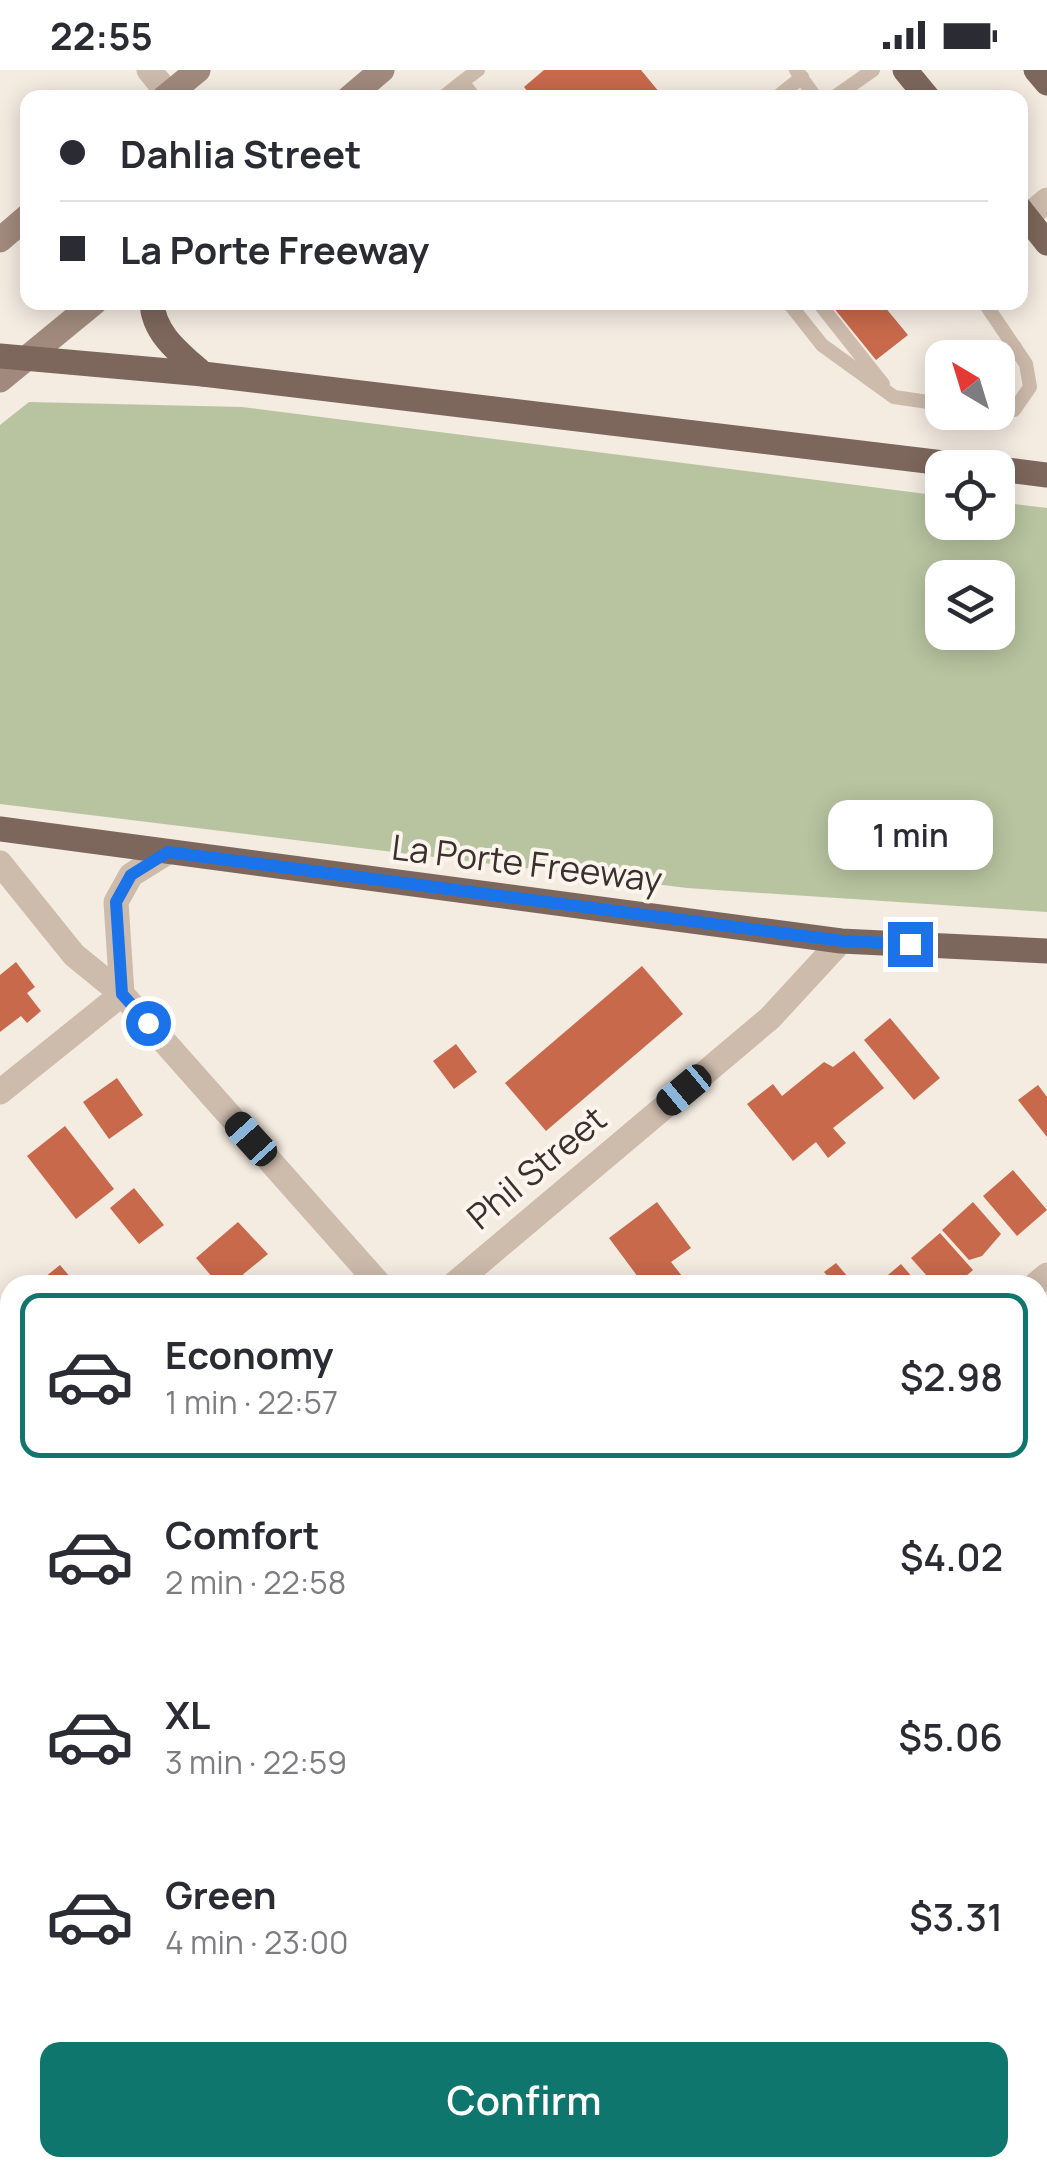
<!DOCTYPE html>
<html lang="en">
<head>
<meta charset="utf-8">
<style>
  :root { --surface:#fff; --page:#f2f2f3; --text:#2b2b33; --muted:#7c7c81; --line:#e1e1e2; --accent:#0f766e }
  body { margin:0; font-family:Manrope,sans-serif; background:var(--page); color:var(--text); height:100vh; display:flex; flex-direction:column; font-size:38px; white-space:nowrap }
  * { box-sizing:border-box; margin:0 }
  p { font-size:32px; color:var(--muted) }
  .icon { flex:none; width:55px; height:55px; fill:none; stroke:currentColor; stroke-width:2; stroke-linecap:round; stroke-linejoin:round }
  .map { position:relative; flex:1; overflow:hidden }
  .sheet { position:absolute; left:0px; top:1205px; width:1048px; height:902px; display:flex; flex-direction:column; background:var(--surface); border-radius:30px 30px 0 0; box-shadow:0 5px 25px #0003 }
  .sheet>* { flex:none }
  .hud { position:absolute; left:20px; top:20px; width:1008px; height:220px; border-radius:20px; box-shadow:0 5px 25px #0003; display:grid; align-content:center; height:220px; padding:0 40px; background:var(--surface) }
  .needle { width:65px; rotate:322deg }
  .controls { position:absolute; left:925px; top:270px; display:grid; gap:20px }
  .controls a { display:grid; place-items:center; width:90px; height:90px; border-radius:20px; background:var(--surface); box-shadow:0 5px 25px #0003; font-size:50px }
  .end { position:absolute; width:45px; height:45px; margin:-22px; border:12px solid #1a73e8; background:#fff; box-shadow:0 0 0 5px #fff }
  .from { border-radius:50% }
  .bubble { position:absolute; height:70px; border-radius:20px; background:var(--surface); box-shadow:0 5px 25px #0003; font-size:32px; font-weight:600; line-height:70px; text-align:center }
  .car { position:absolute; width:30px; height:60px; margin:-30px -15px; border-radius:12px; box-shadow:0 0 8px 2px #0007; background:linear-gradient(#222 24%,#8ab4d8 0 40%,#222 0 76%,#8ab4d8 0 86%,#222 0) }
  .hud b { display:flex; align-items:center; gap:35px; height:95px; font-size:38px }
  .hud b+b { border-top:2px solid var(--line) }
  .hud i { width:25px; height:25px; background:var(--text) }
  ul { padding:18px 0 0; list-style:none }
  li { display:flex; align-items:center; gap:30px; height:165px; margin:0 20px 15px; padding:0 20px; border:5px solid transparent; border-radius:20px }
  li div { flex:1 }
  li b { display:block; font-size:38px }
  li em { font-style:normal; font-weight:600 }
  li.on { border-color:var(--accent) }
  li>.icon { width:90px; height:90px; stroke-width:1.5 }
  .button { display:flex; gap:20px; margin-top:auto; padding:20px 40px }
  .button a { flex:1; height:115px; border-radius:20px; background:var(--accent); color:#fff; font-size:40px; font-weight:600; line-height:115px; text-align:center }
  .status { display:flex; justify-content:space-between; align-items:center; height:70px; padding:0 50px; background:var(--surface); direction:ltr }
  .status svg { height:28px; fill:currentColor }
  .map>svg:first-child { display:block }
  .green { fill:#b8c4a0; fill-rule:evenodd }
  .building { fill:#c8694b }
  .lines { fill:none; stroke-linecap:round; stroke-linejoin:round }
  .lane { stroke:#cdbbac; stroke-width:14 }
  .street { stroke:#cdbbac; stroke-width:25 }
  .secondary { stroke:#a18a7d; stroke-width:25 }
  .primary { stroke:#7d675c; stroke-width:25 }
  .rail { stroke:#3b302b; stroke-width:8; stroke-dasharray:2.5 8; stroke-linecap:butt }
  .route { stroke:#1a73e8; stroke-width:12 }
  .labels { text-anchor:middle; stroke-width:8; stroke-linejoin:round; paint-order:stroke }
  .street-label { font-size:35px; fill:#3b302b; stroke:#fbf5ee }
</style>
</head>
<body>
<div class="status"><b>22:55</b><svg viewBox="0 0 49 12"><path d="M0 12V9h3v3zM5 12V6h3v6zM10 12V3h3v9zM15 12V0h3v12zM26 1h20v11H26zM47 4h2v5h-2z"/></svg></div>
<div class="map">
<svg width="1047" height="2107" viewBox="0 0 1047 2107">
  <rect width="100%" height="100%" fill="#f4ebe1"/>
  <g class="green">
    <path d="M29,332l213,5 700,89v26h56v-20l49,6v404l-360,-24 -687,-84v-379zM942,508h56v54h-56z"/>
    <polygon points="0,1305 10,1323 10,1689 0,1685"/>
  </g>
  <g class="building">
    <polygon points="544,0 641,0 664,28 533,28 524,17"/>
    <polygon points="829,232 888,232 884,236 908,265 876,290"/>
    <polygon points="16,892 35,917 27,923 41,941 27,953 21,946 0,962 0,905"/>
    <polygon points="642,896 683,944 546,1061 505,1013"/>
    <polygon points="890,948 940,1008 914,1030 864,970"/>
    <polygon points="456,974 477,1002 454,1019 433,991"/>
    <polygon points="854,981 884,1018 833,1058 846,1073 828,1088 816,1072 793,1091 747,1034 773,1014 782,1026 824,992 833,997"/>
    <polygon points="117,1008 143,1045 109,1069 83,1032"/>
    <polygon points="1038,1015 1047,1027 1047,1067 1018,1030"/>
    <polygon points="65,1056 114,1119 76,1149 27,1086"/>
    <polygon points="1013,1100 1047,1140 1017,1166 983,1126"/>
    <polygon points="134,1118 164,1155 139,1174 110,1138"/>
    <polygon points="657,1132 691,1178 671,1192 682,1206 670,1215 644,1215 609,1168"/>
    <polygon points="973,1132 1001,1164 982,1186 969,1190 942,1160"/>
    <polygon points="238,1152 268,1184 230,1215 219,1215 196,1188"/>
    <polygon points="940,1163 973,1200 956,1215 935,1215 911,1188"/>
    <polygon points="836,1193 855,1215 835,1215 824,1202"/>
    <polygon points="901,1194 919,1215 876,1215"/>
    <polygon points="60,1195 77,1215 35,1215"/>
    <polygon points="1038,1386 1047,1397 1047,1432 1038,1421"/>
    <polygon points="1038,1549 1042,1555 1047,1551 1047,1617 1038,1606"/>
    <polygon points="1038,1618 1047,1629 1047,1654 1038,1662"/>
    <polygon points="10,2003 10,2042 0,2030 0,2011"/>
    <polygon points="527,2098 574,2098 568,2107 542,2107"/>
    <polygon points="598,2098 659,2098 669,2107 588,2107"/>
    <polygon points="736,2098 803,2098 806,2107 739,2107"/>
    <polygon points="817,2098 865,2098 865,2106 821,2107"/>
  </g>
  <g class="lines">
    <g class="lane">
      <polyline points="796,0 816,28"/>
      <polyline points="462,12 478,0"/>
      <polyline points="442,28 462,12 475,28"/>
      <polyline points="776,28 802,7"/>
      <polyline points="833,28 873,0"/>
      <polyline points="788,232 822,275 894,327 942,334"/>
      <polyline points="818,232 883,314"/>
      <polyline points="984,232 1026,294 1030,317 1014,340 998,340"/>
      <polyline points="983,288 1015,277"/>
    </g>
    <g class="street">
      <polyline points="149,0 172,28"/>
      <polyline points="1027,147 1047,130"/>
      <polyline points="0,793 74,885 122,924 380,1215"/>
      <polyline points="122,924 116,832 131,805 168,782"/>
      <polyline points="0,1022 122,924"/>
      <polyline points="453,1215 770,948 841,871"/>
      <polyline points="1035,1215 1047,1205"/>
      <polyline points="1038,1716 1047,1708"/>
      <polyline points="253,2098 293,2107"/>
      <polyline points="1001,2098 1009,2107"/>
      <polyline points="120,2107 143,2098"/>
    </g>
    <g class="secondary">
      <polyline points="164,28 198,0"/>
      <polyline points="349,28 382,0"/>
      <polyline points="0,170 28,146"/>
      <polyline points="0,310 95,232"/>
    </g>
    <g class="primary">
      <polyline points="905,0 928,28"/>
      <polyline points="1036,0 1047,13"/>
      <polyline points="1020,139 1047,173"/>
      <path d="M152,232c1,32 29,52 51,72"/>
      <polyline points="0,286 203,304 985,398"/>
      <polyline points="998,399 1047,405"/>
      <polyline points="0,759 841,871 1047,881"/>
    </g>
    <g class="rail">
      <polyline points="0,1749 10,1751"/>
      <polyline points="1038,1959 1047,1961"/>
      <polyline points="1038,1987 1047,1989"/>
    </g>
  </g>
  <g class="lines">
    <polyline class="route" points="148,953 122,924 116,832 131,805 168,782 842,871 910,874"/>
  </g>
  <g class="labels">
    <g class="street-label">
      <text transform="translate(527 794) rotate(7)" y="12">La Porte Freeway</text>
      <text transform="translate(537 1098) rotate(-40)" y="12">Phil Street</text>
    </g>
  </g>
</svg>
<div class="controls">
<a><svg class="needle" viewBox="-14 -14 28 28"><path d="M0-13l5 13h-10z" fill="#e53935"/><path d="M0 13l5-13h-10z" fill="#7c7c81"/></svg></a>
<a><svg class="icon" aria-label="locate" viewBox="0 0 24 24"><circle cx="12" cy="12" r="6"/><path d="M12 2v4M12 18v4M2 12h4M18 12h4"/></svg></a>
<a><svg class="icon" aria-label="layers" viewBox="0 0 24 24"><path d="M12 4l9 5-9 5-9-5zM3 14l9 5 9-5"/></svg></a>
</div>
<i class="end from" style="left:148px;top:953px"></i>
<i class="end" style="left:910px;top:874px"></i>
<div class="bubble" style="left:828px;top:730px;width:165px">1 min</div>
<i class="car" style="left:684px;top:1020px;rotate:230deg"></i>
<i class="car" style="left:251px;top:1069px;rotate:318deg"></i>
<div class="hud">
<b><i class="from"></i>Dahlia Street</b>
<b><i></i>La Porte Freeway</b>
</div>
<section class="sheet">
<ul>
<li class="on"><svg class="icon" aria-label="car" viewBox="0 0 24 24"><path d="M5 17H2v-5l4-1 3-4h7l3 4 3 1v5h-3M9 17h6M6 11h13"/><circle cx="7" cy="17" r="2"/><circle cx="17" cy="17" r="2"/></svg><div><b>Economy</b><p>1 min · 22:57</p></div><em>$2.98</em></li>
<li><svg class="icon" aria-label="car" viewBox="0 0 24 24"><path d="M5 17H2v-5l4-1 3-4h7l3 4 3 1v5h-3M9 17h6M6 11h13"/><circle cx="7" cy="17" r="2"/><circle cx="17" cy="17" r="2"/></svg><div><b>Comfort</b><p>2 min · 22:58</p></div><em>$4.02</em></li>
<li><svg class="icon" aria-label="car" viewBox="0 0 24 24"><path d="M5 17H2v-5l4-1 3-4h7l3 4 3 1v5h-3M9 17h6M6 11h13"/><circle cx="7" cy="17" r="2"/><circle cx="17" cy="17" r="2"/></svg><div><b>XL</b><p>3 min · 22:59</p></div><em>$5.06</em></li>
<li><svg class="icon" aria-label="car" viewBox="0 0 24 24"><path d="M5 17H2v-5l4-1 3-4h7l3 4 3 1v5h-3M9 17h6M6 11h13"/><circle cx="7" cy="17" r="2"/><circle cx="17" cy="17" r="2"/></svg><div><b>Green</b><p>4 min · 23:00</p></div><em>$3.31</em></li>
</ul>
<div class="button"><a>Confirm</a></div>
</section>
</div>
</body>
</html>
